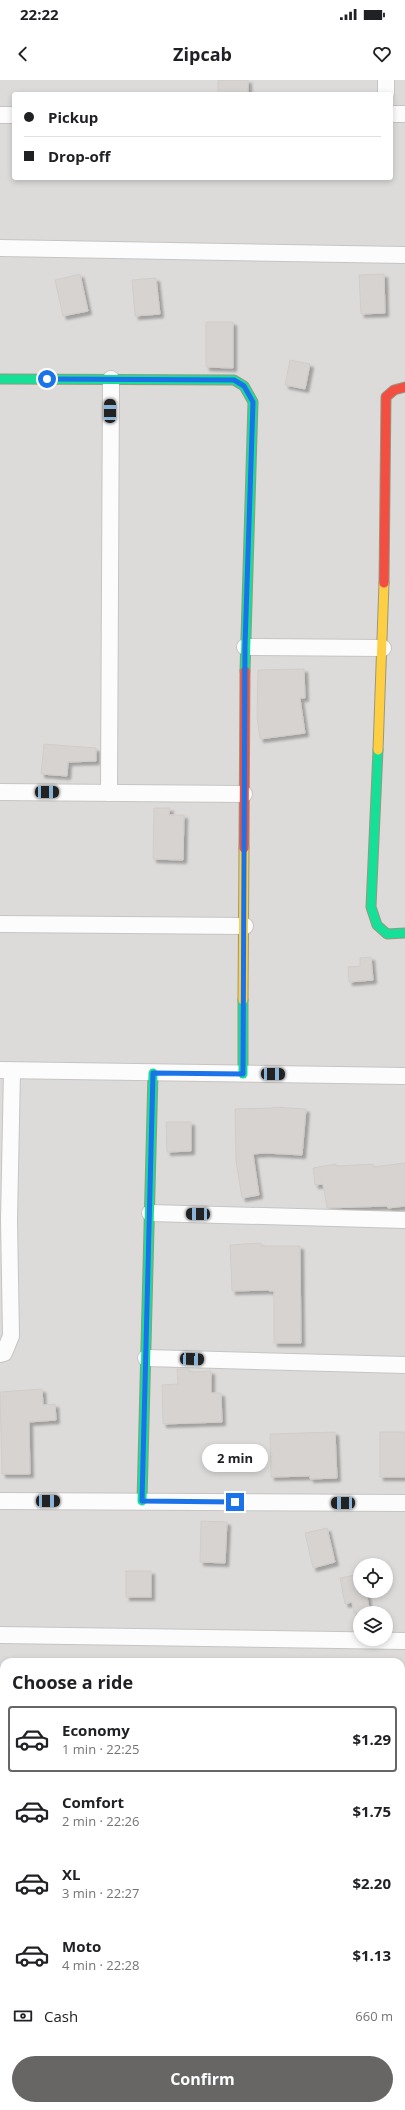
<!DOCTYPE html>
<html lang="en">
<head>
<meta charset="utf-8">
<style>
  :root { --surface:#fff; --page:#f6f6f6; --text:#202124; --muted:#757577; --line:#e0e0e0; --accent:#676665 }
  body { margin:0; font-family:"Open Sans",sans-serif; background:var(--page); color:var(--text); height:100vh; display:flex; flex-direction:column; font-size:15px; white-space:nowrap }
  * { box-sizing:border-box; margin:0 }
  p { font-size:13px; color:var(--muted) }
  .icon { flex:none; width:22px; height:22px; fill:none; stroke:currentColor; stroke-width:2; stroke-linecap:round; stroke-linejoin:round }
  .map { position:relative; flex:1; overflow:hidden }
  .drawer { position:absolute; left:0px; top:1578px; width:405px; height:452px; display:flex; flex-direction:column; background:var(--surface); border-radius:12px 12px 0 0; box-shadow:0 2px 6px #0003 }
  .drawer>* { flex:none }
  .hud { position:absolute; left:12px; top:12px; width:381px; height:88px; border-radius:4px; box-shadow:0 2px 6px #0003; display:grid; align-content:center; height:88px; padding:0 12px; background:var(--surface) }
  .buttons { position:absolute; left:353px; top:1478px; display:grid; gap:8px }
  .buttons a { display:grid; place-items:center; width:40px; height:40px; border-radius:50%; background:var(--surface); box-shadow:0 2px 6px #0003; font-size:20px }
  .end { position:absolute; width:18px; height:18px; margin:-9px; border:5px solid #1a73e8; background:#fff; box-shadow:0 0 0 2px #fff }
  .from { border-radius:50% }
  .bubble { position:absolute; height:28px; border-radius:14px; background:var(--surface); box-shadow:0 2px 6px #0003; font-size:13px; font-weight:700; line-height:28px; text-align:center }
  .car { position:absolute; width:12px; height:24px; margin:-12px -6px; border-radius:5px; box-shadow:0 0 3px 1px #0007; background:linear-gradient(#222 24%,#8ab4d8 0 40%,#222 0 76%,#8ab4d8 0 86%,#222 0) }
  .hud b { display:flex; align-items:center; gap:14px; height:38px; font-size:15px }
  .hud b+b { border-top:1px solid var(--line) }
  .hud i { width:10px; height:10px; background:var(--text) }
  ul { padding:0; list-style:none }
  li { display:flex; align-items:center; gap:12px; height:66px; margin:0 8px 6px; padding:0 4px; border:2px solid transparent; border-radius:4px }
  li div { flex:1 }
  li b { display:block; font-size:15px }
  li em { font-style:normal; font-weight:700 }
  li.on { border-color:var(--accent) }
  li>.icon { width:36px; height:36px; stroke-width:1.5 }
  h2 { padding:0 12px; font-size:18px; line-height:48px }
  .pay { display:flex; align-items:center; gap:10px; height:44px; padding:0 12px; font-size:15px }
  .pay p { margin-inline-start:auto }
  .action { display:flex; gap:8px; margin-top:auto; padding:8px 12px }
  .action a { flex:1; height:46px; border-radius:24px; background:var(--accent); color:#fff; font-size:16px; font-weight:700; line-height:46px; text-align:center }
  .status { display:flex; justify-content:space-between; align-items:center; height:28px; padding:0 20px; background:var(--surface); direction:ltr }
  .status svg { height:11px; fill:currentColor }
  header { display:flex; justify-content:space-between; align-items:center; height:52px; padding:0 12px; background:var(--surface); font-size:18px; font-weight:700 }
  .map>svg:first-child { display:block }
  .residential { fill:#dddbd9; fill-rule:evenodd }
  .building { fill:#d6d3d1; stroke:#d1ccc9; filter:url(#shadow) }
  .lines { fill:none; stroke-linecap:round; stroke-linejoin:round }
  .street-casing { stroke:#c6c5c4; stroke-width:18 }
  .fast-casing { stroke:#99977f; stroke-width:11 }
  .slow-casing { stroke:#99977f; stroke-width:11 }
  .jam-casing { stroke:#99977f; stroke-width:11 }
  .street { stroke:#fcfcfc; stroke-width:16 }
  .fast { stroke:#16e098; stroke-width:9 }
  .slow { stroke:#ffcf43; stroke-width:9 }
  .jam { stroke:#f24e42; stroke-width:9 }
  .route { stroke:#1a73e8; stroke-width:5 }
</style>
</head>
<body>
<div class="status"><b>22:22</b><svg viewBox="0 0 49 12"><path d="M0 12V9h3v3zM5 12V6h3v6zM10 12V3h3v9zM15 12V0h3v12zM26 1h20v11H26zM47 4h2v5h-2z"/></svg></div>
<header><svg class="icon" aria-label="back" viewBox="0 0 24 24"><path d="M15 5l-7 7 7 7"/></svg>Zipcab<svg class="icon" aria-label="heart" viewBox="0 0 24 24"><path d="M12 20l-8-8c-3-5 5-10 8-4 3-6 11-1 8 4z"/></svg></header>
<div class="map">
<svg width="405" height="2030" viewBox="0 0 405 2030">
  <defs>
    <filter id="shadow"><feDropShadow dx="3.5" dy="3.5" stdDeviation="1" flood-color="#0004"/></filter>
  </defs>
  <rect width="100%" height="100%" fill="#eeebe8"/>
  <g class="residential">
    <path d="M0,0h405v1646h-4v-64h-397v56h-4zM14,14h377v84h-377zM360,1485h26v26h-26zM360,1533h26v26h-26z"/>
    <polygon points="401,1763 405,1763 405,2030 167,2030 168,2026 401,2026"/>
  </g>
  <g class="building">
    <rect x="218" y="0" width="30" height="14"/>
    <polygon points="80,194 88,231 63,236 55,200"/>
    <polygon points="384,194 385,233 361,234 359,195"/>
    <polygon points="156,198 160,234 135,236 132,200"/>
    <polygon points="206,242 233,242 233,288 206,287"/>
    <polygon points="290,280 310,284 305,309 285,305"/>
    <polygon points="304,589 305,618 300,618 305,653 260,659 257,637 258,590"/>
    <polygon points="44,664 96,668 96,681 68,682 67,696 41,694"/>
    <polygon points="154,728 170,728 169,735 184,735 183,780 153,779"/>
    <polygon points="371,877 373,900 349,902 348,887 360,886 360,878"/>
    <polygon points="273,1027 306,1029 302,1075 265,1073 253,1074 259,1115 242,1118 236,1081 235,1029 273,1028"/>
    <polygon points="166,1042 191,1042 191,1071 167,1072"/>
    <polygon points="405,1083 405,1126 388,1128 387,1126 327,1128 323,1104 315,1105 313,1088 336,1084 336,1086 373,1084 373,1087"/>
    <polygon points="261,1163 261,1166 300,1166 301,1263 274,1263 274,1211 269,1211 269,1210 232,1211 230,1165"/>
    <polygon points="177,1289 189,1289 189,1292 211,1291 211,1313 221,1313 222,1342 163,1344 162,1305 178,1304"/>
    <polygon points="42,1309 43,1325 55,1324 56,1340 29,1342 30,1394 2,1394 0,1312"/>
    <polygon points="335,1352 337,1398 310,1399 310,1396 271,1397 270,1354"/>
    <rect x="380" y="1352" width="25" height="45"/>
    <polygon points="201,1441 227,1442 225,1483 200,1482"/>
    <polygon points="327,1448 335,1482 313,1488 305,1453"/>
    <rect x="126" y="1491" width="25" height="26"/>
    <polygon points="360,1494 360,1511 366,1511 370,1533 354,1533 352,1522 345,1524 340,1498"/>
  </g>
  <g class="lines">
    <g class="street-casing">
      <g id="street">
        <polyline points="386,14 386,0"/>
        <polyline points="391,34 405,34"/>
        <polyline points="0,35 14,35"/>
        <polyline points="0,168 405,175"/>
        <polyline points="245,567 383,568"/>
        <polyline points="0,712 244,714"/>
        <polyline points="109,713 111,299"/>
        <polyline points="0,844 245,846"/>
        <polyline points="0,990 405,996"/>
        <polyline points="150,1133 405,1140"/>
        <polyline points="0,1274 4,1273 11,1256 9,1140 12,991"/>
        <polyline points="146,1278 405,1285"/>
        <polyline points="0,1421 405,1423"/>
        <polyline points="0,1555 405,1561"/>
      </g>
    </g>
    <g class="fast-casing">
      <g id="fast">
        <polyline points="0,299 234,300 244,306 253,322 245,591"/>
        <polyline points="378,670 371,827 377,845 387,854 405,853"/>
        <polyline points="243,994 243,920"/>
        <polyline points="142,1421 153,993"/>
      </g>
    </g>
    <g class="slow-casing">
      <g id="slow">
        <polyline points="378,670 384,503"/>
        <polyline points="243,920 244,768"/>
      </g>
    </g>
    <g class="jam-casing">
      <g id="jam">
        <polyline points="384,503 386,317 394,310 405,307"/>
        <polyline points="244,768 245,591"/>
      </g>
    </g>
    <use href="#street" class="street"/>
    <use href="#fast" class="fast"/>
    <use href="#slow" class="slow"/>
    <use href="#jam" class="jam"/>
  </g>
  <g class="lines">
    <polyline class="route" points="47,299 234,300 244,306 253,322 245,566 243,994 153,993 142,1421 235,1422"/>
  </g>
</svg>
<div class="buttons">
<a><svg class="icon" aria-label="locate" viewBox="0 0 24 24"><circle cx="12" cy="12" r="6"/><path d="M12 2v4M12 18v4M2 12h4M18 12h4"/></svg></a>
<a><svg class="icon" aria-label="layers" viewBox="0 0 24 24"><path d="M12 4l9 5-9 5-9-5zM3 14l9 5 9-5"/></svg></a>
</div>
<i class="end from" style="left:47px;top:299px"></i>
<i class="end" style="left:235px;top:1422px"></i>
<div class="bubble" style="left:202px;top:1364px;width:66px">2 min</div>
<i class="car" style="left:110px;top:331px;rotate:0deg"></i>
<i class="car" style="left:47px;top:712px;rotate:90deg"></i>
<i class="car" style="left:273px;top:994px;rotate:91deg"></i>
<i class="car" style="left:198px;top:1134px;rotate:271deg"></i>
<i class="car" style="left:192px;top:1279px;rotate:92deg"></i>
<i class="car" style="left:48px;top:1421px;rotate:90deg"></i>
<i class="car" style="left:343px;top:1423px;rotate:270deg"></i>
<div class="hud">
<b><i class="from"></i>Pickup</b>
<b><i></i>Drop-off</b>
</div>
<section class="drawer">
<h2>Choose a ride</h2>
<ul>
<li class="on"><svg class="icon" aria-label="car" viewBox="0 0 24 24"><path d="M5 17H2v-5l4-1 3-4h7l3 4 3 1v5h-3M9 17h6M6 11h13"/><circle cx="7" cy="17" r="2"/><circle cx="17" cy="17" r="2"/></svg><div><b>Economy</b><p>1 min · 22:25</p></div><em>$1.29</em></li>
<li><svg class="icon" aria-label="car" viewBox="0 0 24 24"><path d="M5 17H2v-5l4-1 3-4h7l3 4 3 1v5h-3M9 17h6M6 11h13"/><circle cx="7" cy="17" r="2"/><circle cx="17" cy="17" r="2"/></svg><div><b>Comfort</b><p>2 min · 22:26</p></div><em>$1.75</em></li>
<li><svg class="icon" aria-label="car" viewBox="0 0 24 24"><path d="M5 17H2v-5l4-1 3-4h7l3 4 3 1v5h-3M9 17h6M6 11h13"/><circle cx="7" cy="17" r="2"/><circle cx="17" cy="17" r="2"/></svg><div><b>XL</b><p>3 min · 22:27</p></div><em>$2.20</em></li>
<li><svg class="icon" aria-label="car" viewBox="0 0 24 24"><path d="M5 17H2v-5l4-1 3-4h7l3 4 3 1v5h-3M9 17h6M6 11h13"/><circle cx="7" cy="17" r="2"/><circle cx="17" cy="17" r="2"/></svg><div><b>Moto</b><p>4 min · 22:28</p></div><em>$1.13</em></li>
</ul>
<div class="pay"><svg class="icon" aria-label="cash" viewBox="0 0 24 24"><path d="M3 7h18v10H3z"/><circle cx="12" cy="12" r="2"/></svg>Cash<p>660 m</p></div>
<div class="action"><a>Confirm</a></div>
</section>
</div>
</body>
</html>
